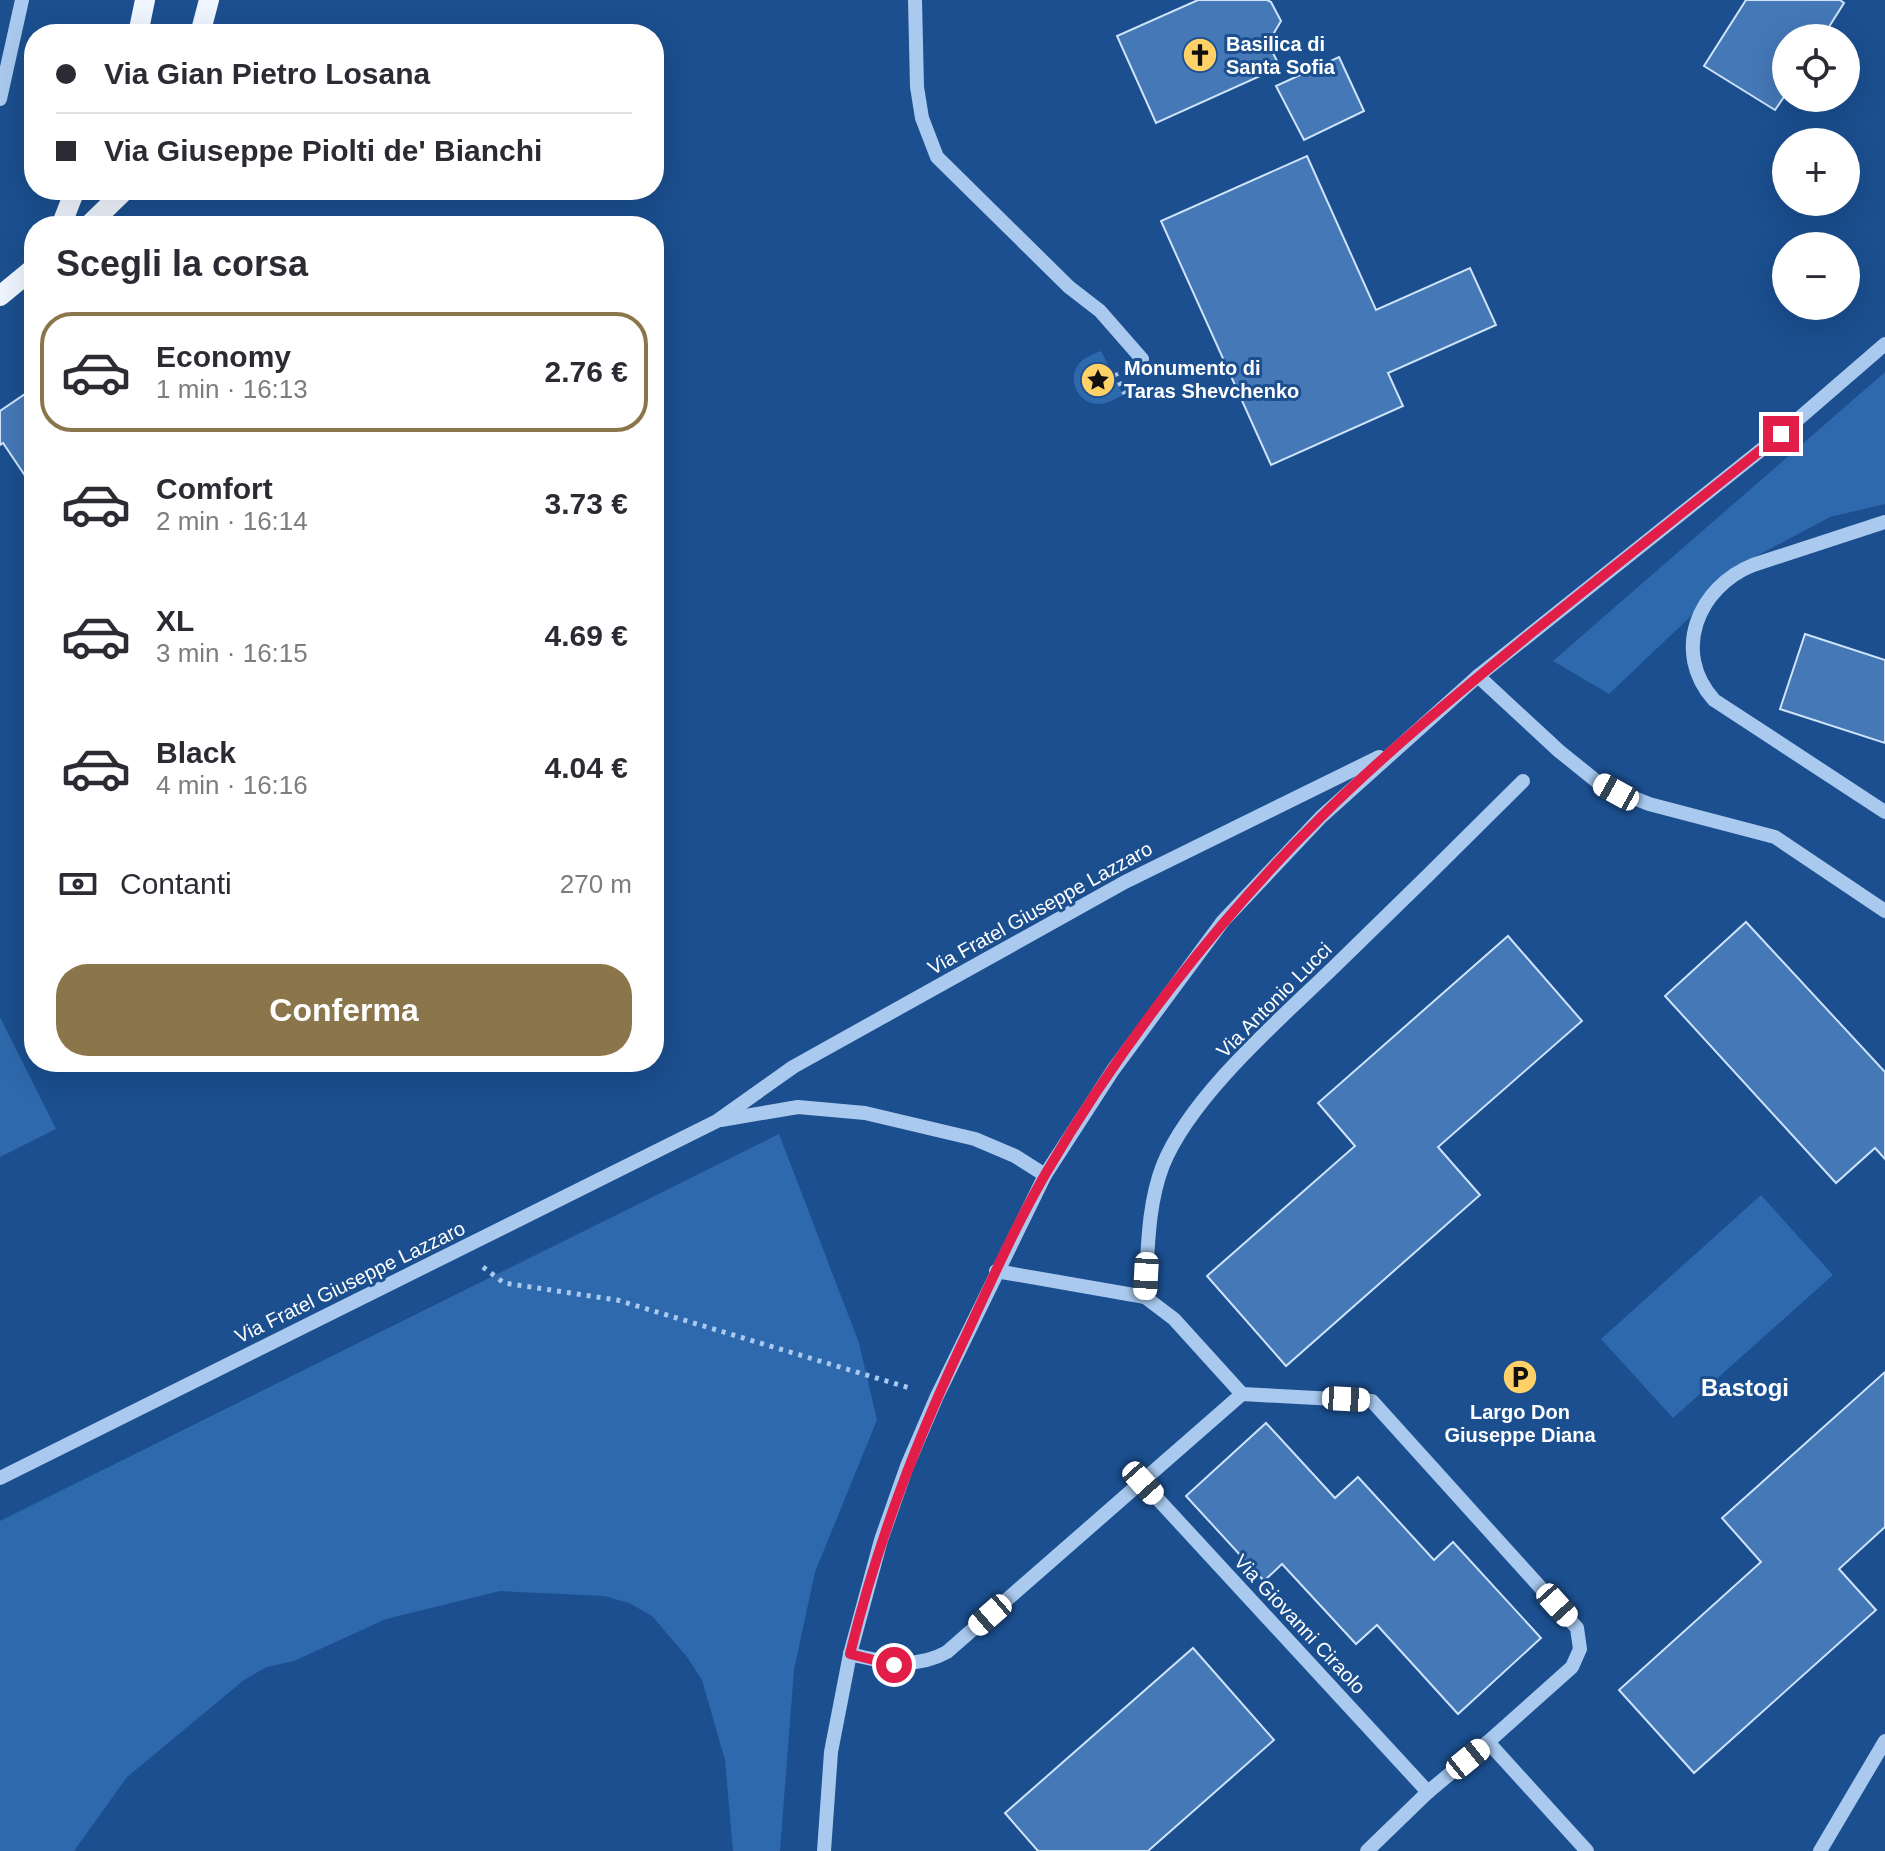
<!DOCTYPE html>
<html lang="it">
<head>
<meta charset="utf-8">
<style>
  :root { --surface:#fff; --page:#f7f7f7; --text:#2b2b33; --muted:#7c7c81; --line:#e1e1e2; --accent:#8a764a }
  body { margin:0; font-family:Arial,sans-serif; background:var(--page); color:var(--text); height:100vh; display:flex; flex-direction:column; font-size:30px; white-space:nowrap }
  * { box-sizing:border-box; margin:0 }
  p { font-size:26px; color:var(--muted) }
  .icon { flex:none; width:44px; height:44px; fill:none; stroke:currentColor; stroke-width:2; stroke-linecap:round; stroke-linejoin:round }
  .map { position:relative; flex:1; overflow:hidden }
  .drawer { position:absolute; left:24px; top:216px; width:640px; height:856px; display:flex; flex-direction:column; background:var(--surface); border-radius:32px; box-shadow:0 8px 32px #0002 }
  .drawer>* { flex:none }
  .hud { position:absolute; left:24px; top:24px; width:640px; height:176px; border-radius:32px; box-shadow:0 8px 32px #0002; display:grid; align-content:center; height:176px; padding:0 32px; background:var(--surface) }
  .fabs { position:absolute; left:1772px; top:24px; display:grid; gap:16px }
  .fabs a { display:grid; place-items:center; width:88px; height:88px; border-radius:50%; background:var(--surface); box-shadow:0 8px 32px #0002; font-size:40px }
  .end { position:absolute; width:36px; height:36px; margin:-18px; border:10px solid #e11d48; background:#fff; box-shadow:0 0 0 4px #fff }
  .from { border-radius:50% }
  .car { position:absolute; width:24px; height:48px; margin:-24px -12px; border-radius:10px; box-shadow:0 0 6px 2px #0007; background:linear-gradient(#fff 24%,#345 0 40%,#fff 0 76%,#345 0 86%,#fff 0) }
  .hud b { display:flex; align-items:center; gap:28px; height:76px; font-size:30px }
  .hud b+b { border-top:2px solid var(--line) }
  .hud i { width:20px; height:20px; background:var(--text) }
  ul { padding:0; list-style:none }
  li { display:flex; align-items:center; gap:24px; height:120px; margin:0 16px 12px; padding:0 16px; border:4px solid transparent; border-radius:32px }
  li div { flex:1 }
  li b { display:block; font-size:30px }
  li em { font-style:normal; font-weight:600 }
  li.active { border-color:var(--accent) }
  li>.icon { width:72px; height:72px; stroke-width:1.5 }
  h2 { padding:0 32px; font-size:36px; line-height:96px }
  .pay { display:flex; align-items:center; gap:20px; height:88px; padding:0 32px; font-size:30px }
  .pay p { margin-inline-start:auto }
  .primary-button { display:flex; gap:16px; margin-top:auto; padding:16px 32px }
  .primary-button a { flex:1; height:92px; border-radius:32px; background:var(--accent); color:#fff; font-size:32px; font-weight:600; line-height:92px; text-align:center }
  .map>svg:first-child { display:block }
  .green { fill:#2e69ad }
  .building { fill:#4478b7; stroke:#cfe3fa; stroke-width:2 }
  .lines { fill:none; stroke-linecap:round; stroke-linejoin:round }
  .path { stroke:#a9c9ee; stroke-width:5; stroke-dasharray:4 6; stroke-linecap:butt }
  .minor { stroke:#a9c9ee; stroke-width:14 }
  .major { stroke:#f0f6ff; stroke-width:20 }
  .route { stroke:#e11d48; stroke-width:10 }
  .labels { text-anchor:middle; stroke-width:6; stroke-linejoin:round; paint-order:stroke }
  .poi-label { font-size:20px; font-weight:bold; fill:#fff; stroke:#1b4f8f; text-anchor:start }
  .street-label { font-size:20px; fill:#fff; stroke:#1b4f8f }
  .quarter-label { font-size:24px; font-weight:bold; fill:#fff; stroke:#1b4f8f }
</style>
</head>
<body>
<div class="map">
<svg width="1885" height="1851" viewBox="0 0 1885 1851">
  <rect width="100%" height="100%" fill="#1b4f8f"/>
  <g class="green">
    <path d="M1101,351l9,18 -16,8 3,7 17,-7 9,18c-8,4 -16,9 -25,9 -19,0 -31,-23 -20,-39 5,-7 15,-11 23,-14z"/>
    <polygon points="1885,372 1885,504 1830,517 1751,559 1609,694 1553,661"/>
    <polygon points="0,1017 56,1129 0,1157"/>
    <polygon points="779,1134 859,1343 877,1420 815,1572 794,1670 780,1851 733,1851 725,1760 702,1680 687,1657 652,1616 629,1603 604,1596 500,1591 386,1619 294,1661 267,1667 244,1680 127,1777 74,1851 0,1851 0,1521"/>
    <polygon points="1761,1195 1833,1275 1673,1418 1601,1339"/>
  </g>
  <g class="building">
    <polygon points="1198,0 1267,0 1271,2 1281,21 1268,43 1280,67 1156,123 1117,36"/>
    <polygon points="1746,0 1840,0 1844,3 1822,38 1786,38 1786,94 1775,110 1704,66"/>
    <polygon points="1339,57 1364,111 1304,140 1276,86"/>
    <polygon points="1307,156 1376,310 1470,268 1496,325 1388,373 1403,406 1271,465 1161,221"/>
    <polygon points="34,388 34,489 3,443 0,445 0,411"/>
    <polygon points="1805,634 1885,660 1885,743 1780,709"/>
    <polygon points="1746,922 1885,1072 1885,1159 1875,1148 1836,1183 1665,996"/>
    <polygon points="1508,936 1582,1021 1438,1147 1480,1195 1286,1366 1207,1276 1355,1146 1318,1103"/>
    <polygon points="1885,1372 1885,1527 1839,1569 1876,1610 1694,1773 1619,1690 1761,1562 1722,1518"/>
    <polygon points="1266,1423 1335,1498 1358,1477 1434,1560 1453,1542 1541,1638 1458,1714 1377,1625 1356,1644 1282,1564 1264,1581 1186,1496"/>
    <polygon points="1193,1648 1274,1740 1148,1851 1038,1851 1005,1813"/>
  </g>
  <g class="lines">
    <g class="path">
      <polyline points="1115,373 1125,394"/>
      <polyline points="483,1267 504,1283 617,1300 913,1389"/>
    </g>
    <g class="minor">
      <polyline points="915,0 917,87 922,118 937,157 1069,287 1100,311 1142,359"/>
      <polyline points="0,99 22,0"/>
      <path d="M1885,522l-132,43c-55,22 -82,87 -39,135l171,112"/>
      <polyline points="1478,676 1559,751 1600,784 1649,804 1775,837 1885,911"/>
      <polyline points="721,1120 798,1107 865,1113 975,1139 1015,1156 1045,1175"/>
      <polyline points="996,1271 1145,1297 1174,1319 1242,1394 1372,1401 1577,1628 1580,1649 1572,1667 1488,1742 1428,1792 1367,1851"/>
      <path d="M1145,1297c3,-44 2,-91 18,-132 28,-69 116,-145 170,-197 64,-62 127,-124 190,-187"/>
      <polyline points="0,1478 717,1121 793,1067 1125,882 1379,757"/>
      <polyline points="1143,1483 1428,1792"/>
      <path d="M850,1654c33,8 65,16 97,-2l295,-258"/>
      <polyline points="1488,1742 1587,1851"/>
      <polyline points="824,1851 831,1752 850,1654 881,1540 907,1466 937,1396 1045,1175 1113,1070 1223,921 1321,817 1478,676 1781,434 1885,344"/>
      <polyline points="1820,1851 1885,1741"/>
    </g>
    <g class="major">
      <polyline points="138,34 145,0"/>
      <polyline points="200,34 209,0"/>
      <polyline points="61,226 75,190"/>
      <polyline points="88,226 125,190"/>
      <polyline points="0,296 34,268"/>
    </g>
  </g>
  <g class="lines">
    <path class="route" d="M894,1665l-44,-11c28,-115 68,-218 119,-325 24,-52 48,-106 77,-156 74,-127 170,-251 274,-355 67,-67 141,-127 214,-187 82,-66 164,-131 247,-197"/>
  </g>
  <defs>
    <g id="church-disc" transform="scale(1.8)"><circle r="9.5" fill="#ffd166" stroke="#1b4f8f"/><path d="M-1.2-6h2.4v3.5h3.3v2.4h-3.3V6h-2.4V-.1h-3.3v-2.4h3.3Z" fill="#111"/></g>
    <g id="sight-disc" transform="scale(1.8)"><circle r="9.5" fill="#ffd166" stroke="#1b4f8f"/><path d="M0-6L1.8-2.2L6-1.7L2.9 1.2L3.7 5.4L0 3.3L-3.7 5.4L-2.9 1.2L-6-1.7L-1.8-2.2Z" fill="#111"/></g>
    <g id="parking-disc" transform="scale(1.8)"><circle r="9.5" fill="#ffd166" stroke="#1b4f8f"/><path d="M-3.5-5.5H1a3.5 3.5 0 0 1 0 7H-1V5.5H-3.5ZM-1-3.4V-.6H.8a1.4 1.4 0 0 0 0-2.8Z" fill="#111"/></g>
  </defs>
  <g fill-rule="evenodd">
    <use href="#church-disc" x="1200" y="55"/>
    <use href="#sight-disc" x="1098" y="380"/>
    <use href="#parking-disc" x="1520" y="1377"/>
  </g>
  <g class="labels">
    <g class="poi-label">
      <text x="1226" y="51">Basilica di<tspan x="1226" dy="23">Santa Sofia</tspan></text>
      <text x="1124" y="375">Monumento di<tspan x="1124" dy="23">Taras Shevchenko</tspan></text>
      <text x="1520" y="1419" text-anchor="middle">Largo Don<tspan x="1520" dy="23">Giuseppe Diana</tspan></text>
    </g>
    <g class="street-label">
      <text transform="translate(1040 908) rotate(-29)" y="7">Via Fratel Giuseppe Lazzaro</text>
      <text transform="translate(1274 1000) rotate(-45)" y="7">Via Antonio Lucci</text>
      <text transform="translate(350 1282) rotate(-26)" y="7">Via Fratel Giuseppe Lazzaro</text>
      <text transform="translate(1300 1624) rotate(47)" y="7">Via Giovanni Ciraolo</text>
    </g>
    <g class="quarter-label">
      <text x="1745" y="1396">Bastogi</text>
    </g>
  </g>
</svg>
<div class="fabs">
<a><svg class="icon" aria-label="locate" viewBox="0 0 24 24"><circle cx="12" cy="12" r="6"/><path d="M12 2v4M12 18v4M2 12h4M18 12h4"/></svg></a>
<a>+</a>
<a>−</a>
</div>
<i class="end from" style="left:894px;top:1665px"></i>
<i class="end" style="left:1781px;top:434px"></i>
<i class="car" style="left:1616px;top:792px;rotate:299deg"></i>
<i class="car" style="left:1146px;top:1276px;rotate:183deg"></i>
<i class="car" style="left:1346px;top:1399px;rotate:93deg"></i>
<i class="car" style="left:1143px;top:1483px;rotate:138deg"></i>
<i class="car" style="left:1557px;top:1605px;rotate:138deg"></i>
<i class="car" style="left:990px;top:1615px;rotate:229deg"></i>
<i class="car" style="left:1468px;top:1759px;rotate:51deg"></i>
<div class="hud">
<b><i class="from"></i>Via Gian Pietro Losana</b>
<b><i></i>Via Giuseppe Piolti de' Bianchi</b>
</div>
<section class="drawer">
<h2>Scegli la corsa</h2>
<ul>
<li class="active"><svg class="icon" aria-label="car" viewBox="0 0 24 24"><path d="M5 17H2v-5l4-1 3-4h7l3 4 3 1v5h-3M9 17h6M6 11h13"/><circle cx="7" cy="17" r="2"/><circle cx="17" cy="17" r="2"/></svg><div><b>Economy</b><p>1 min · 16:13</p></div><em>2.76 €</em></li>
<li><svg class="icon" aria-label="car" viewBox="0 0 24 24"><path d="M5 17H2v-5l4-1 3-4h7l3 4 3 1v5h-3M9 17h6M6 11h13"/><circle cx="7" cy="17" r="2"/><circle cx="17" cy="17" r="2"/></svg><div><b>Comfort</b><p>2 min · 16:14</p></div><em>3.73 €</em></li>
<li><svg class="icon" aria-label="car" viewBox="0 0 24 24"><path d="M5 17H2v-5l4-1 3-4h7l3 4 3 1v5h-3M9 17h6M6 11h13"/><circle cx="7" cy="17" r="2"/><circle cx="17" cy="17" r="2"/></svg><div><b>XL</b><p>3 min · 16:15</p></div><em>4.69 €</em></li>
<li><svg class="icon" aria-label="car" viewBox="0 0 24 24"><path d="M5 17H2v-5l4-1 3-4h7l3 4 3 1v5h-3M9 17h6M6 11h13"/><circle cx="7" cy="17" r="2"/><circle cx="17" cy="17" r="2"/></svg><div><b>Black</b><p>4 min · 16:16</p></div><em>4.04 €</em></li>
</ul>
<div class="pay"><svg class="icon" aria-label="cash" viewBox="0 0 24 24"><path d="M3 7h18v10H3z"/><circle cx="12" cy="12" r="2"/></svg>Contanti<p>270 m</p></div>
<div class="primary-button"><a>Conferma</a></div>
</section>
</div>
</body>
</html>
